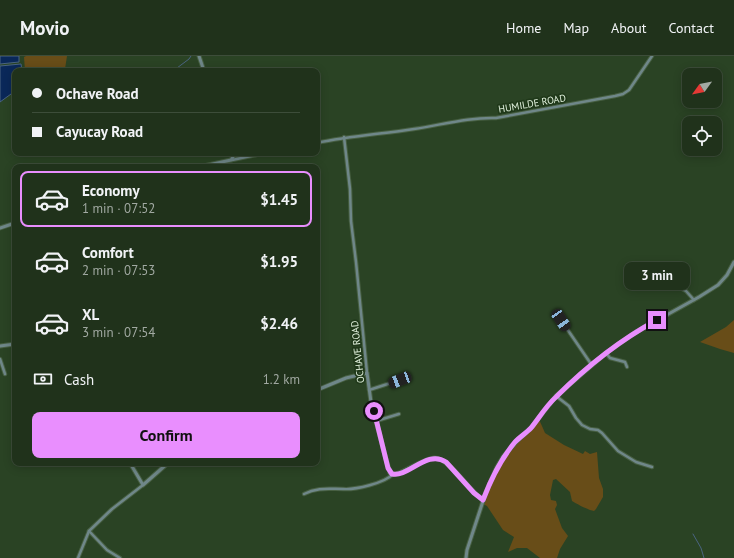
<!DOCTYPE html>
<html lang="en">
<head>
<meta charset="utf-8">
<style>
  :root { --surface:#20321b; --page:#2d3e28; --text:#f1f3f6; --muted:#a2aaa3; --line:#3d4d3a; --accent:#e98efe }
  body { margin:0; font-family:"PT Sans",sans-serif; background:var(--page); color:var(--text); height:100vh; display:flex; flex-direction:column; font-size:15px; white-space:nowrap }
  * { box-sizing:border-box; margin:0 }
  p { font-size:13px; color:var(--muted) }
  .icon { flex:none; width:22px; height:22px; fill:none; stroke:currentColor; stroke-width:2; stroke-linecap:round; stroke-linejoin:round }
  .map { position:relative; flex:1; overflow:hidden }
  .side { position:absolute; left:12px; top:108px; width:308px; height:302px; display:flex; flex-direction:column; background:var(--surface); border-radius:8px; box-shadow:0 2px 10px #0003,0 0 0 1px var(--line) }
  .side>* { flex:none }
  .guide { position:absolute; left:12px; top:12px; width:308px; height:88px; border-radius:8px; box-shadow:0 2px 10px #0003,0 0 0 1px var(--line); display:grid; align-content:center; height:88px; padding:0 20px; background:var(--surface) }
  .needle { width:26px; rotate:237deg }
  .buttons { position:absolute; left:682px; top:12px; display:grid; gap:8px }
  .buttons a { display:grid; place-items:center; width:40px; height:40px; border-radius:8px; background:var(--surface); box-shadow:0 2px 10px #0003,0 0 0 1px var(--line); font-size:20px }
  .end { position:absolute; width:18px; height:18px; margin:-9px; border:5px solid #e98efe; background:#111; box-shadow:0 0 0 2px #111 }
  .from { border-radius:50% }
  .bubble { position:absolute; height:28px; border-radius:8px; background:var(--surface); box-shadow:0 2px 10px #0003,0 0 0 1px var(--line); font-size:13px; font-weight:800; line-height:28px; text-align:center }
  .car { position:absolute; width:12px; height:24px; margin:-12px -6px; border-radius:5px; box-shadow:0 0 3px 1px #0007; background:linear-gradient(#222 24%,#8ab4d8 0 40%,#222 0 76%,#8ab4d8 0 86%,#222 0) }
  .guide b { display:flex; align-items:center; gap:14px; height:38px; font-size:15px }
  .guide b+b { border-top:1px solid var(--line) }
  .guide i { width:10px; height:10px; background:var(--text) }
  ul { padding:7px 0 0; list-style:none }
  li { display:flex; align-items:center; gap:12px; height:56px; margin:0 8px 6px; padding:0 12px; border:2px solid transparent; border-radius:8px }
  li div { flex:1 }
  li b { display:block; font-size:15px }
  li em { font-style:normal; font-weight:800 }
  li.active { border-color:var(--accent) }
  li>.icon { width:36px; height:36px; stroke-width:1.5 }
  .pay { display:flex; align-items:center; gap:10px; height:44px; padding:0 20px; font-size:15px }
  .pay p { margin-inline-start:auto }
  .action { display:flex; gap:8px; margin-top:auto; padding:8px 20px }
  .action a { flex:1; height:46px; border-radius:8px; background:var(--accent); color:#111; font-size:16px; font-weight:800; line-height:46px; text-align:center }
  header { display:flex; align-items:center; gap:24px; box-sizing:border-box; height:56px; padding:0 20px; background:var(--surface); border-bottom:1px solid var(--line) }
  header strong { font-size:19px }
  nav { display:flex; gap:22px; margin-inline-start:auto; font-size:14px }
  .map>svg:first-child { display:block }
  .green { fill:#684d18 }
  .water { fill:#0a2859; stroke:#4a6481 }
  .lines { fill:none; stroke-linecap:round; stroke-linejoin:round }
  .stream { stroke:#4a6481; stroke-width:1 }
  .minor-casing { stroke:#475f42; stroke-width:4.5 }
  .tertiary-casing { stroke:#475f42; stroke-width:5 }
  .minor { stroke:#6f8789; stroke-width:2.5 }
  .tertiary { stroke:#6f8789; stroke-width:3 }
  .route { stroke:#e98efe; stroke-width:5 }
  .labels { text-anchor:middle; stroke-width:3.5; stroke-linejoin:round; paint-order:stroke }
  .street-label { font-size:10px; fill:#e1f1dd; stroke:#20391a }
</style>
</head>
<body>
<header>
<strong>Movio</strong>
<nav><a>Home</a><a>Map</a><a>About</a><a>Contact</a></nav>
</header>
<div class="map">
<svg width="734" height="502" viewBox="0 0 734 502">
  <rect width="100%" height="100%" fill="#2a4324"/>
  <g class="green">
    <polygon points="26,0 67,0 65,13 65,15 25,15 24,1"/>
    <polygon points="734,264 734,297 720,293 700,286 726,271"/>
    <path d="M538,361l7,16 19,12 19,9 2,-3 5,3 7,-2 2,26 4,11v8l-7,12 -2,2c-6,-1 -17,-7 -22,-10l-2,-9 -14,-13 -3,1 -3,15 1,5 5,1 1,4 -2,4 7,19 6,8 -8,13 -3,9h-17l-13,-10h-10l-9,4 6,-15 -11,-7 -16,-24 -6,-3c4,-13 8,-28 17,-39 12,-17 28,-31 40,-47z"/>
  </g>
  <g class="water">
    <polygon points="0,0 19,0 19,6 0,8"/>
    <polygon points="21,8 22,15 15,15 15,38 11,38 0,46 0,10"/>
  </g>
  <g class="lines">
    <g class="stream">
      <polyline points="173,15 189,3 191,0"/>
      <polyline points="693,478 701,492 704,502"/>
    </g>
    <g class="minor-casing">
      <g id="minor">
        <polyline points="344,81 350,133 351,165 356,206 367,317"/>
        <path d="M317,87c32,-7 65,-9 97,-14 27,-4 55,-12 82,-11l119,-22 8,-2 6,-4 23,-34"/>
        <polyline points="232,104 266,97"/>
        <polyline points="666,224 686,235 694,244"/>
        <polyline points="561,264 591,308"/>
        <polyline points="606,297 610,302 625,306 627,311"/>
        <polyline points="0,303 5,318"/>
        <polyline points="369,334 400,324"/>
        <polyline points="556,340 569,350 576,362 582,369 590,373 598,374 602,377 618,395 636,406 652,411"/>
        <polyline points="376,365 399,358"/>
        <path d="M304,438c13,-7 25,-5 39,-5 12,1 42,-6 50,-15"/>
        <polyline points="89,475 107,494 120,502"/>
        <polyline points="78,502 89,475 112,453 143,429"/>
      </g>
    </g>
    <g class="tertiary-casing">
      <g id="tertiary">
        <polyline points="199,0 204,15"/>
        <polyline points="199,111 231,104 233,101 232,97"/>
        <polyline points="0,172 15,167"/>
        <polyline points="0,290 15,288"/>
        <path d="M317,334l29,-12 21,-5 4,29 15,57 4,14 3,1h3c13,-4 25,-14 38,-16 15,-1 35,33 49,42"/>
        <polyline points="130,407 143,429 168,407"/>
        <polyline points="466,502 467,494 486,436 497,411 503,401 516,386 530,373 556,340 606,297 636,276 699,241 718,229 727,219 734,206"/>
      </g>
    </g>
    <use href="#minor" class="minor"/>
    <use href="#tertiary" class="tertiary"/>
  </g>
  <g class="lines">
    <path class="route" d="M374,355l14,57 4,6c16,4 35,-25 54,-12l28,31 9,7c8,-21 17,-40 32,-58 5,-5 11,-9 16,-14 8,-10 15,-22 25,-31 30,-30 64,-57 101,-77"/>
  </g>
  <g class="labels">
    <g class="street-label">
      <text transform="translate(532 47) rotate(-10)" y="4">HUMILDE ROAD</text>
      <text transform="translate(357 296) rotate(-96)" y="4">OCHAVE ROAD</text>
    </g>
  </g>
</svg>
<div class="buttons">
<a><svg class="needle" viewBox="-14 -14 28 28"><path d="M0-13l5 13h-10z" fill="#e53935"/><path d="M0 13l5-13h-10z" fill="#a2aaa3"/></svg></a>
<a><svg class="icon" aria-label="locate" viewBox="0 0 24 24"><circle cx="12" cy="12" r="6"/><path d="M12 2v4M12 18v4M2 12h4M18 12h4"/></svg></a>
</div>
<i class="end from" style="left:374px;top:355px"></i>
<i class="end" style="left:657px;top:264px"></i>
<div class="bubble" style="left:624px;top:206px;width:66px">3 min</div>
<i class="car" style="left:561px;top:264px;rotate:146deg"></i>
<i class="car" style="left:400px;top:324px;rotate:249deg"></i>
<div class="guide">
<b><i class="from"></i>Ochave Road</b>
<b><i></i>Cayucay Road</b>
</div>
<section class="side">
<ul>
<li class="active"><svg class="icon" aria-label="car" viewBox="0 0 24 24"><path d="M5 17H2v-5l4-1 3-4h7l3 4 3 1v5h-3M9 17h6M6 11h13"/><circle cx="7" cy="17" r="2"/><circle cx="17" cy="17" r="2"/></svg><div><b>Economy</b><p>1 min · 07:52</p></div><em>$1.45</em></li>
<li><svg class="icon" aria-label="car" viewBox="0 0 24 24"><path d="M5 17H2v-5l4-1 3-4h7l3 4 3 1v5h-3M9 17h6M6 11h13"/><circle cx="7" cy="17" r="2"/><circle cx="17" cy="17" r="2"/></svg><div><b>Comfort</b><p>2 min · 07:53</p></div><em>$1.95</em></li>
<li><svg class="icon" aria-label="car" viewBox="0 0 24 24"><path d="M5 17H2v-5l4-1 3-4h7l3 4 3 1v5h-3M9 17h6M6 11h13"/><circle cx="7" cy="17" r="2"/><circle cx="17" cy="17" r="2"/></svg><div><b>XL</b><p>3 min · 07:54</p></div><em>$2.46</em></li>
</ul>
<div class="pay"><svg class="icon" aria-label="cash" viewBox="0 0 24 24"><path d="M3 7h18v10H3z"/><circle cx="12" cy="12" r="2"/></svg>Cash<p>1.2 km</p></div>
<div class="action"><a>Confirm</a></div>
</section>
</div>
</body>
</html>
